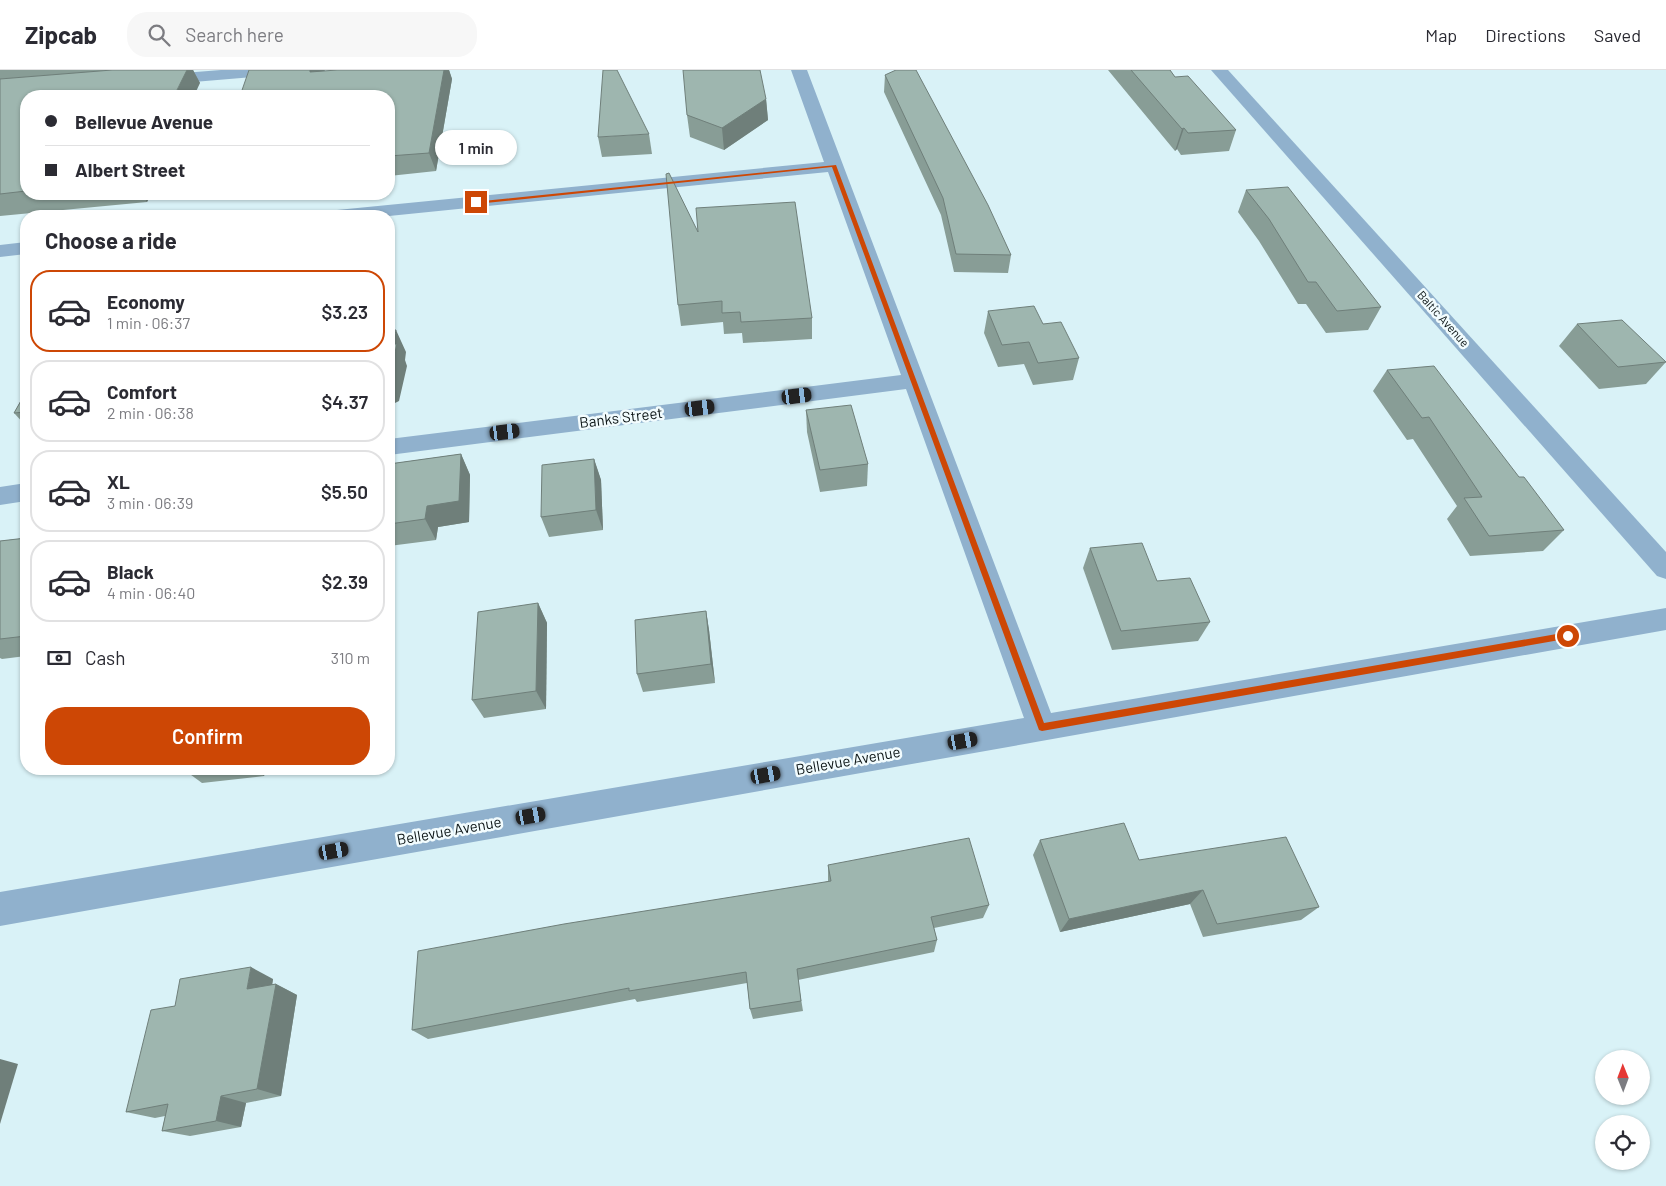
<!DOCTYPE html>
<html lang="en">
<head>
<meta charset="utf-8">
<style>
  :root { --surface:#fff; --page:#f7f7f7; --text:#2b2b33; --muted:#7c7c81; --line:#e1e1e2; --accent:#cd4705 }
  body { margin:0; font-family:Barlow,sans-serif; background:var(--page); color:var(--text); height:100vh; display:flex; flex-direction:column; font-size:19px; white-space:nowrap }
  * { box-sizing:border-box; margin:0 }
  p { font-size:16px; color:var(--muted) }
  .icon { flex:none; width:28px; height:28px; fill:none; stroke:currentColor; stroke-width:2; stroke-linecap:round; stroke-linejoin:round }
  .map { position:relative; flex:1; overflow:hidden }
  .drawer { position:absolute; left:20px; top:140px; width:375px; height:565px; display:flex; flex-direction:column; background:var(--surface); border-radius:20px; box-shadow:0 1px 4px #0004 }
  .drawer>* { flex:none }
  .top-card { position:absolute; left:20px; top:20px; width:375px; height:110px; border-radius:20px; box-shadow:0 1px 4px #0004; display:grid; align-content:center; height:110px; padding:0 25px; background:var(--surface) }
  .needle { width:32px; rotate:359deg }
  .tools { position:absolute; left:1595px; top:980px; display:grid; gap:10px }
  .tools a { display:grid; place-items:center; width:55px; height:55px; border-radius:50%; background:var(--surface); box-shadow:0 1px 4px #0004; font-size:25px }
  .end { position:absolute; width:22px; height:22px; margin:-11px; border:6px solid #cd4705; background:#fff; box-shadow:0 0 0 2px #fff }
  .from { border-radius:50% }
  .bubble { position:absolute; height:35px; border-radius:18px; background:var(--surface); box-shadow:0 1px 4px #0004; font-size:16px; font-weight:600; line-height:35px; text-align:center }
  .car { position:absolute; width:15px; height:30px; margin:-15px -8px; border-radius:6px; box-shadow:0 0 4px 1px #0007; background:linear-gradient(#222 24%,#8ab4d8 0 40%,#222 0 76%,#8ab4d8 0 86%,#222 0) }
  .top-card b { display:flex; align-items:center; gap:18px; height:48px; font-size:19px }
  .top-card b+b { border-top:1px solid var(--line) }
  .top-card i { width:12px; height:12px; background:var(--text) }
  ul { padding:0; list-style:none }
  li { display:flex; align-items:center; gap:15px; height:82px; margin:0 10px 8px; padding:0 15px; border:2px solid var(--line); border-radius:20px }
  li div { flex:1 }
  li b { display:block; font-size:19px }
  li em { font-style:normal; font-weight:600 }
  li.active { border-color:var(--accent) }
  li>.icon { width:45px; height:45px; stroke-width:1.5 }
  h2 { padding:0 25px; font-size:22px; line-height:60px }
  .pay { display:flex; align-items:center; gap:12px; height:55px; padding:0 25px; font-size:19px }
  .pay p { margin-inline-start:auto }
  .action { display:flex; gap:10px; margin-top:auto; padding:10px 25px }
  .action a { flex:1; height:58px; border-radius:20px; background:var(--accent); color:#fff; font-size:20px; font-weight:600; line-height:58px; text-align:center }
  header { display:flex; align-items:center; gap:30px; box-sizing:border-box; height:70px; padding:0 25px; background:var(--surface); border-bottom:1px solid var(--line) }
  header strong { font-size:24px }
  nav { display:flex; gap:28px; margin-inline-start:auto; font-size:18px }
  .search { width:350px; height:45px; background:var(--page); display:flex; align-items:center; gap:12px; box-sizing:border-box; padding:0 18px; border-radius:20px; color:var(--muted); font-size:19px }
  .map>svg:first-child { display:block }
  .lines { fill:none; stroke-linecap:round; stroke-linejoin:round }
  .street { fill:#90b1cd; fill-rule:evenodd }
  .wall { fill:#889d96 }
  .shaded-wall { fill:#6f7f7a }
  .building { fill:#9eb6af; stroke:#6f7f7a }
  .route { fill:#cd4705 }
  .labels { text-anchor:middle; stroke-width:5; stroke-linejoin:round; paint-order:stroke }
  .far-street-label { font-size:12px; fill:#0b1415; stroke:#f2fcfe }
  .street-label { font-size:15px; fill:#0b1415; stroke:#f2fcfe }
</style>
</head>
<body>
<header>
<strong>Zipcab</strong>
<div class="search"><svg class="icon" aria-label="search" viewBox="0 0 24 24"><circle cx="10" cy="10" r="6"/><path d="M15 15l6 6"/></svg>Search here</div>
<nav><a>Map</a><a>Directions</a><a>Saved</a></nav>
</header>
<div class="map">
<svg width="1666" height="1116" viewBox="0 0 1666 1116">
  <rect width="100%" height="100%" fill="#d9f2f7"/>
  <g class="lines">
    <g class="street">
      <polygon points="221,0 285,0 283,3 277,5 158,15 152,13 150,10 152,7 158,5"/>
      <polygon points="791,0 807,0 1051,643 1666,538 1666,560 0,856 0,822 1024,648 906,319 389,385 389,369 901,305 828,102 389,146 328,146 330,142 337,140 824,92"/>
      <polygon points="1211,0 1228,0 1666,482 1666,509 1657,506"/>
      <polygon points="26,172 26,184 0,187 0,175"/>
      <polygon points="26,413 26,431 0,435 0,417"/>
    </g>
  </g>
  <g class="wall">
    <polygon points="0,0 197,0 193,0 200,13 26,26 26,124 151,124 147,132 0,146"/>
    <polygon points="337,0 449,0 452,9 436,101 389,106 389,26 324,1"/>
    <polygon points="1108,0 1170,0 1175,7 1236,60 1229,81 1181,85 1177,79 1175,81"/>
    <polygon points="885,5 1011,185 1008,203 954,202 941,145 884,22"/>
    <polygon points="766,29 768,50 724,80 690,67 687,45"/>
    <polygon points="649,64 652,84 602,87 598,67"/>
    <polygon points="1246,120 1381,237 1368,260 1326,263 1306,234 1298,234 1259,171 1238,142"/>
    <polygon points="698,162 812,248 812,269 743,273 742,263 724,264 723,252 681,256 678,235"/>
    <polygon points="988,241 1079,288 1073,310 1033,315 1024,294 998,297 984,263"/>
    <polygon points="1577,254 1666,292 1646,314 1599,319 1559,276"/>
    <polygon points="1387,300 1519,407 1564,460 1543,481 1470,486 1447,449 1457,436 1413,369 1407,370 1373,321"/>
    <polygon points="26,322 26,356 14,343"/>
    <polygon points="806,340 868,394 867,416 820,422 807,362"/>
    <polygon points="461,384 470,405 469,452 438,457 436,470 389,476 389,394"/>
    <polygon points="594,389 601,410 603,460 549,467 541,447"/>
    <polygon points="26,468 26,586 2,589 0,588 0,471"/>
    <polygon points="1090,478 1157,511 1210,552 1198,571 1112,580 1083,498"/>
    <polygon points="538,533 547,553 546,639 484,648 472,630"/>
    <polygon points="706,541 709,560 715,613 643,622 637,604"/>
    <polygon points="183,699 266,699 264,706 202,713"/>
    <polygon points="1040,770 1139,790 1319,837 1301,850 1203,867 1190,834 1060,862 1033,785"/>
    <polygon points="828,795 989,835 983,848 934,858 937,870 934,882 798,910 803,941 753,949 750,939 747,913 637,932 635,929 428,969 412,960 828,811"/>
    <polygon points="273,909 272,915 276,914 297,925 281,1026 246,1033 241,1057 190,1066 162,1061 165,1046 155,1048 126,1042 175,936"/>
  </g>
  <g class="shaded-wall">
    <polygon points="187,0 193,0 200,13 194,26 174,26"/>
    <polygon points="310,0 325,0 318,20 310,2"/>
    <polygon points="444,0 449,0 452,9 436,101 429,83"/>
    <polygon points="766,29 768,50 724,80 722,58"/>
    <polygon points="1184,58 1177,79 1175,81 1182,59"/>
    <polygon points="142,124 151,124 147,132"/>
    <polygon points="396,260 406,282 405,290 407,296 399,331 389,336 389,307 393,274"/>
    <polygon points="461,384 470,405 469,452 438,457 436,470 425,449 427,436"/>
    <polygon points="594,389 601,410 603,460 596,440"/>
    <polygon points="538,533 547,553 546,639 536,621"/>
    <polygon points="706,541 709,560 715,613 711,594"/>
    <polygon points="256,699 266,699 264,706"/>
    <polygon points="1203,820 1190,834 1060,862 1069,849"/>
    <polygon points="251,897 273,909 270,929 247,919"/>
    <polygon points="276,914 297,925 281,1026 257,1019"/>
    <polygon points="0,989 18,994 0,1054"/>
    <polygon points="221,1026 246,1033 241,1057 216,1051"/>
  </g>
  <g class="building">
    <polygon points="112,0 187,0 174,26 26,26 26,121 0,124 0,9"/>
    <polygon points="249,0 310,0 310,2 337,0 444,0 429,83 389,86 389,26 240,26"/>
    <polygon points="603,0 617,0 649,64 598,67"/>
    <polygon points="683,0 760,0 766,29 722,58 687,45"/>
    <polygon points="896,0 916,0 988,135 1011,185 956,184 943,128 885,5"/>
    <polygon points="1131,0 1170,0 1175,7 1188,6 1236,60 1188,63 1184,58 1182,59"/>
    <polygon points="669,103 698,162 696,138 795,132 812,248 741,252 740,242 722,243 722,231 678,235 666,104"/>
    <polygon points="1288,117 1381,237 1337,241 1316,212 1308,212 1269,149 1246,120"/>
    <polygon points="1034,236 1043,254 1061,252 1079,288 1038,293 1029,272 1002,275 988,241"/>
    <polygon points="1622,250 1666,292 1618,297 1577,254"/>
    <polygon points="389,260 396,260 393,274 397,274 389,307"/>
    <polygon points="1434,296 1519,407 1524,407 1564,460 1489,466 1464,428 1482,427 1429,347 1422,348 1387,300"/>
    <polygon points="26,322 26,342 14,343"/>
    <polygon points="851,335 868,394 820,400 806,340"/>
    <polygon points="461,384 459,431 427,436 425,449 389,454 389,394"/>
    <polygon points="594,389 596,440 541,447 542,395"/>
    <polygon points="26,468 26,566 0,569 0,471"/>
    <polygon points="1142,473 1157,511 1190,508 1210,552 1121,561 1090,478"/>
    <polygon points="538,533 536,621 472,630 478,542"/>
    <polygon points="706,541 711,594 637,604 635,550"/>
    <polygon points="1124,753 1139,790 1286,767 1319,837 1217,854 1203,820 1069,849 1040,770"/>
    <polygon points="969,768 989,835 931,847 937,870 797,899 801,931 750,939 746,902 629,921 629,918 412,960 418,881 564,854 831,811 828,795"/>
    <polygon points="251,897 247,919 276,914 257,1019 221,1026 216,1051 162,1061 168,1034 126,1042 151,940 175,936 180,909"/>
  </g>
  <polygon class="route" points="836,95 1044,653 1568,562 1573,566 1571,568 1042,661 1039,660 832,97 476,134 473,132"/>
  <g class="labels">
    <g class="far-street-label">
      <text transform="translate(1443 249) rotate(48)" y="4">Baltic Avenue</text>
    </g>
    <g class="street-label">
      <text transform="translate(621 348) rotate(-7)" y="5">Banks Street</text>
      <text transform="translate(848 691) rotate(-10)" y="5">Bellevue Avenue</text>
      <text transform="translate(449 761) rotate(-10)" y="5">Bellevue Avenue</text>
    </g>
  </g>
</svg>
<div class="tools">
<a><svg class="needle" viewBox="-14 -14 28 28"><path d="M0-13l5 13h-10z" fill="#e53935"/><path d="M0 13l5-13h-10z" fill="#7c7c81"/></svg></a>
<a><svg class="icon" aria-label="locate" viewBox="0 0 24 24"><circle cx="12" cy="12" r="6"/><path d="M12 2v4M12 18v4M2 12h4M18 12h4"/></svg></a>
</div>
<i class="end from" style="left:1568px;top:566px"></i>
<i class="end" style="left:476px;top:132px"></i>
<div class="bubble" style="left:435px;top:60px;width:82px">1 min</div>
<i class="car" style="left:797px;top:326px;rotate:83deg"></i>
<i class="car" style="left:700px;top:338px;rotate:83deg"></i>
<i class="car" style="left:505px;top:362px;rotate:83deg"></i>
<i class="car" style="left:963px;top:671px;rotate:80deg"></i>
<i class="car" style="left:766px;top:705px;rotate:80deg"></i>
<i class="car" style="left:531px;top:746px;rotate:80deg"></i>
<i class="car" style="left:334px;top:781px;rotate:80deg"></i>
<div class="top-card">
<b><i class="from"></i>Bellevue Avenue</b>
<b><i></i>Albert Street</b>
</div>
<section class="drawer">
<h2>Choose a ride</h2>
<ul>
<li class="active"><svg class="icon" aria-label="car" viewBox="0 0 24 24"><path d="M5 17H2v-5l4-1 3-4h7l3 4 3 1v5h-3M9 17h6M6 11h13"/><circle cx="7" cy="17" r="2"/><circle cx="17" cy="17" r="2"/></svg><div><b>Economy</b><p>1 min · 06:37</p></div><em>$3.23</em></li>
<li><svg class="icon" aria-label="car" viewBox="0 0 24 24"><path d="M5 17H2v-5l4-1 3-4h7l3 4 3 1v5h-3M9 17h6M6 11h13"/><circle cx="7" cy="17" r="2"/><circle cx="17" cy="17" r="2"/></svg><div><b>Comfort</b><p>2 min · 06:38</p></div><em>$4.37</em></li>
<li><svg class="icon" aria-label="car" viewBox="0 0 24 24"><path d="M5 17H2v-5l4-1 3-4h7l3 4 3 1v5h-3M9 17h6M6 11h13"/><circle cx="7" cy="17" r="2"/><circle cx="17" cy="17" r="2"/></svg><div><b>XL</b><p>3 min · 06:39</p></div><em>$5.50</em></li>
<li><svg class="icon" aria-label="car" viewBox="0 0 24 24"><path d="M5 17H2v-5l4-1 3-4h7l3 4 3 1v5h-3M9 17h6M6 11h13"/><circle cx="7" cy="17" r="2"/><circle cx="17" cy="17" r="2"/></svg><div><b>Black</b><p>4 min · 06:40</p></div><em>$2.39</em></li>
</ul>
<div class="pay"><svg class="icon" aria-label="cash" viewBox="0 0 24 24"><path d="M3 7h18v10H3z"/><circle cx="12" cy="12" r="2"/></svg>Cash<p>310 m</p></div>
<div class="action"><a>Confirm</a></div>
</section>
</div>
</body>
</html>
